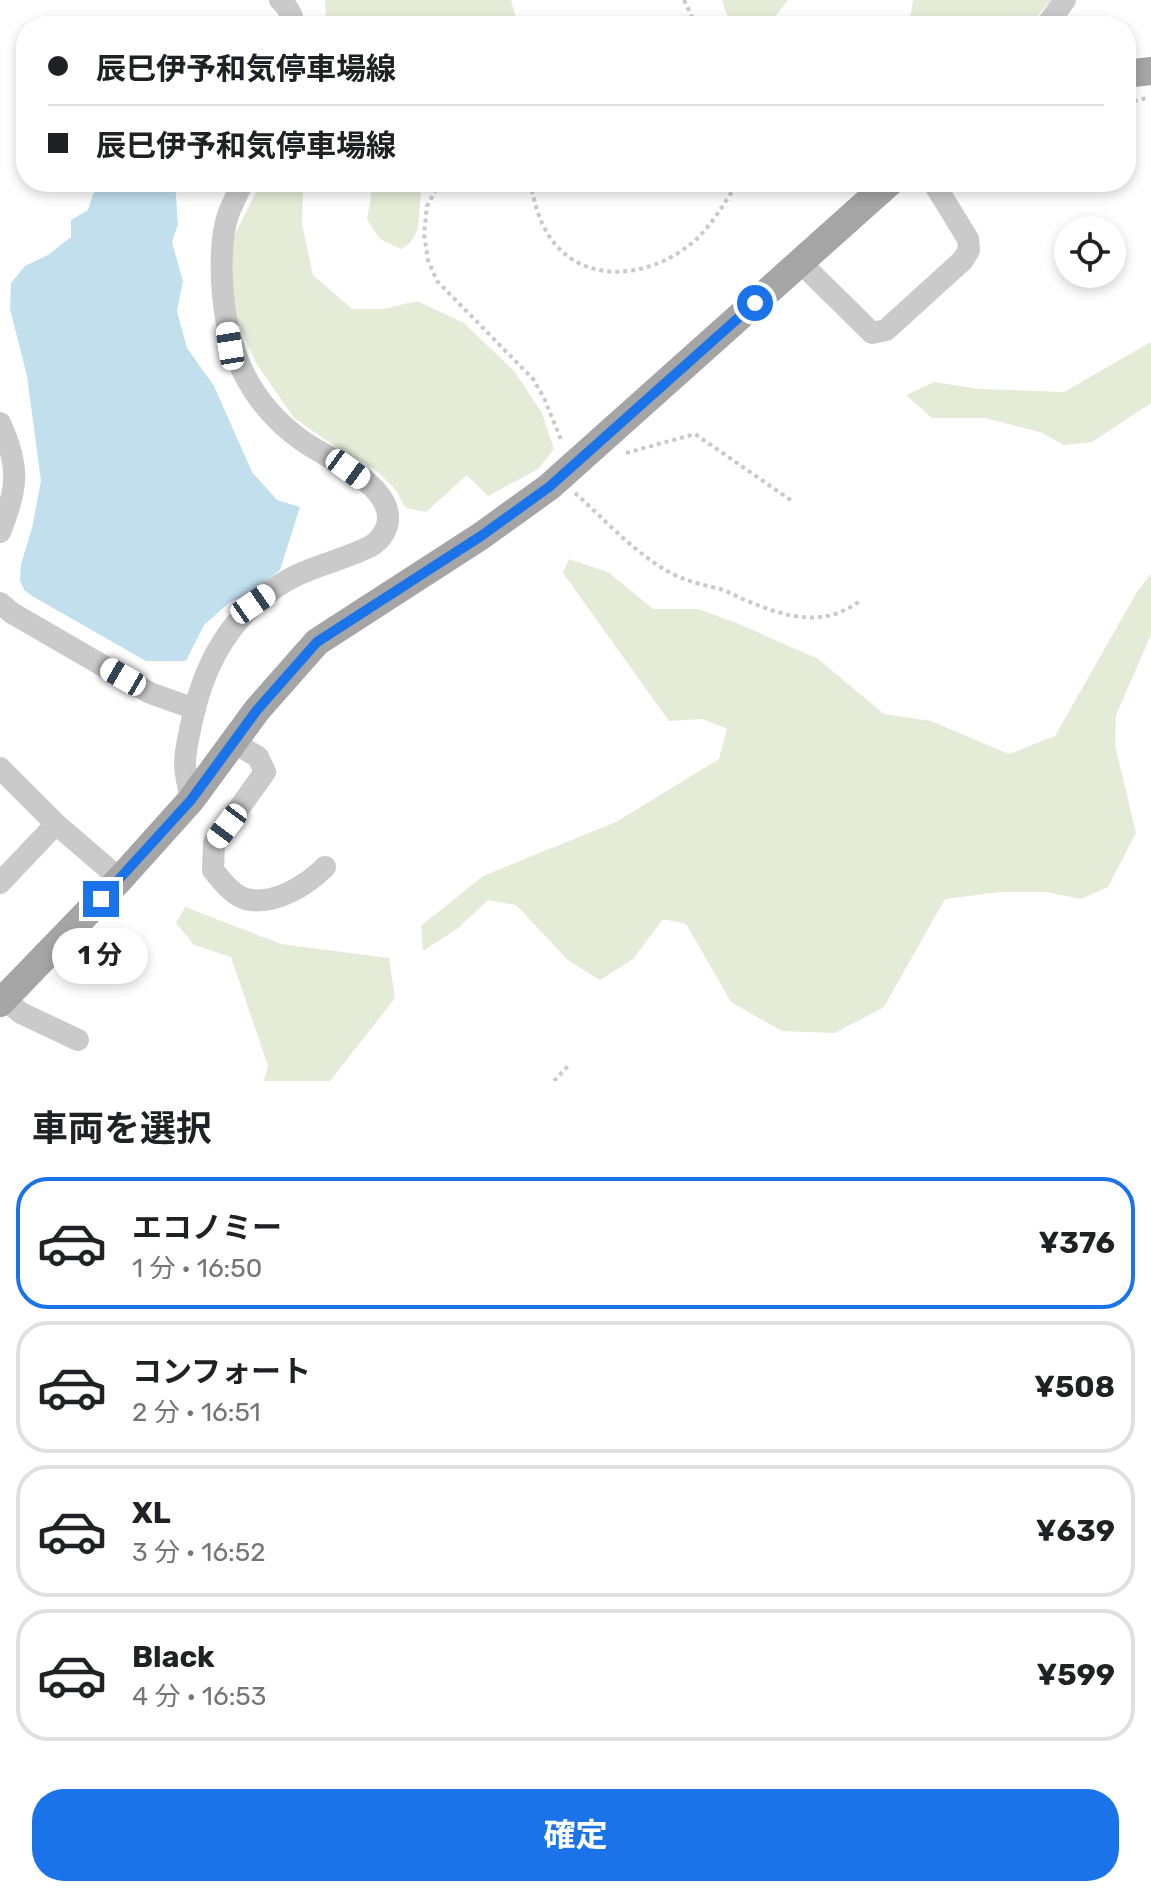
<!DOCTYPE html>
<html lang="ja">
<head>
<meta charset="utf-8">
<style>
  :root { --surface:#fff; --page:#f6f6f6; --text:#202124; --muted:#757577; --line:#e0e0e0; --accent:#1a73e8 }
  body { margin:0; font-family:Rubik,"Noto Sans JP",sans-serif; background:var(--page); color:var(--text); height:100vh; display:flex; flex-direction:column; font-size:30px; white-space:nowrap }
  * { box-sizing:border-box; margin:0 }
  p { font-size:26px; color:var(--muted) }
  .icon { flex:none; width:44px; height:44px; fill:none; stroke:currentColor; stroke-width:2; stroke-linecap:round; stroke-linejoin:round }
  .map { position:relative; height:1081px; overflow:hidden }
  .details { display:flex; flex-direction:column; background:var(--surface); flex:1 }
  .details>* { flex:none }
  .top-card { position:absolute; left:16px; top:16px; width:1120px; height:176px; border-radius:32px; box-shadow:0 4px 12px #0003; display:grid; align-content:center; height:176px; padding:0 32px; background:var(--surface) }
  .buttons { position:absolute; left:1054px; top:216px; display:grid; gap:16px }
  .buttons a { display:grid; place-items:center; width:72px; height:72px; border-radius:50%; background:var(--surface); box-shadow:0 4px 12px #0003; font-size:40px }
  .end { position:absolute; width:36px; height:36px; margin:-18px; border:10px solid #1a73e8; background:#fff; box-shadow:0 0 0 4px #fff }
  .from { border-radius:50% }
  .bubble { position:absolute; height:56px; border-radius:28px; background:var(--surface); box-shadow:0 4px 12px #0003; font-size:26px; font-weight:700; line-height:56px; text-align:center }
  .car { position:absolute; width:24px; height:48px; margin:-24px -12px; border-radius:10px; box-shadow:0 0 6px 2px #0007; background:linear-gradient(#fff 24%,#345 0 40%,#fff 0 76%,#345 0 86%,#fff 0) }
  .top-card b { display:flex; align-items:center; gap:28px; height:76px; font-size:30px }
  .top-card b+b { border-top:2px solid var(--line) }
  .top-card i { width:20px; height:20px; background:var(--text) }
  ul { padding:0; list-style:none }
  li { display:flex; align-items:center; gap:24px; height:132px; margin:0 16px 12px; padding:0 16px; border:4px solid var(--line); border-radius:32px }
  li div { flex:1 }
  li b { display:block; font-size:30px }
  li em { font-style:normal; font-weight:700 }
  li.on { border-color:var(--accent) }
  li>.icon { width:72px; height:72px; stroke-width:1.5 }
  h2 { padding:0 32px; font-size:36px; line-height:96px }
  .cta { display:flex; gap:16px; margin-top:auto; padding:16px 32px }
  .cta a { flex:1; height:92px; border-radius:32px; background:var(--accent); color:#fff; font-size:32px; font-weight:700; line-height:92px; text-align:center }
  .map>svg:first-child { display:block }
  .green { fill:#e4ecd8 }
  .water { fill:#c2dfee }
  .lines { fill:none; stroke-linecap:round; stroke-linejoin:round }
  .path { stroke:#cacaca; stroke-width:4; stroke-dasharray:4 4; stroke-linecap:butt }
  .minor { stroke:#cacaca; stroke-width:22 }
  .major { stroke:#a5a5a5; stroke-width:28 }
  .route { stroke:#1a73e8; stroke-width:10 }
</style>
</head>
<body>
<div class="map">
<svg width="1151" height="1081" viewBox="0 0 1151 1081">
  <rect width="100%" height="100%" fill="#fff"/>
  <g class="green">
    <polygon points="511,0 518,26 326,26 325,0"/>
    <path d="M722,0h66l-20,26c-32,0 -36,8 -46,-26z"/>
    <polygon points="913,0 1051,0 1029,26 909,26"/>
    <polygon points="261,182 313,182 303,193 302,224 313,275 352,309 383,309 417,301 464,323 514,371 542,413 554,449 538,469 488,496 467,475 426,512 406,508 395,489 375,469 343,452 294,418 256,363 231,306 231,242"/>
    <path d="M377,182h48c-12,23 4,53 -24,67l-21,-10 -13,-19 5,-31z"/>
    <polygon points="1151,342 1151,403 1092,442 1064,445 1040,432 985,418 932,418 906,395 934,382 980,389 1064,392"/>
    <polygon points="569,559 608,572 653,609 698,609 739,624 818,659 884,714 931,721 1009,754 1055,736 1138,590 1151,574 1151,635 1116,715 1115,745 1136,833 1108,887 1081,899 1046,892 1001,892 945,899 884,1007 835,1033 782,1031 731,1002 686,924 663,919 633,959 600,980 569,961 516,905 488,900 457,929 423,951 421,926 483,876 616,822 719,759 727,729 703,719 669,721 563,573"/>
    <polygon points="185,907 281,944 389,958 395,998 330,1081 264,1081 268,1066 231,957 194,945 176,923"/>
  </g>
  <polygon class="water" points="105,182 146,182 148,192 160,187 163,182 175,182 178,224 172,242 183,281 177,311 187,348 214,386 252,472 277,500 300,507 280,570 250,594 230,602 204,625 186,661 146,661 32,596 24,590 20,580 21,564 32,528 41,481 27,376 10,309 11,283 25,266 48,255 71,237 71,220 88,210 93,194"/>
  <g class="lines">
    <g class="path">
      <polyline points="684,0 696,26"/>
      <polyline points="1126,103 1147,98"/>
      <polyline points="440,182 427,206 424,234 428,260 437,281 533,379 544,398 562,442"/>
      <path d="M530,182c5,23 10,44 25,62 33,40 92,32 129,5 24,-16 39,-44 54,-67"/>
      <polyline points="626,453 695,434 792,501"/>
      <path d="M575,493c27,24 53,53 84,73 22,14 33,16 57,22 10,2 19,8 29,12 41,17 78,29 116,0"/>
      <polyline points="554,1081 568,1066"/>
    </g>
    <g class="minor">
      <path d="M280,0c8,7 13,15 14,26"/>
      <polyline points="1046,26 1065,0"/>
      <polyline points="800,262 872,333 886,330 963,260 969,250 968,239 933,182"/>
      <path d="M0,423c20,44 18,65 0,109"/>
      <polyline points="0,603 12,613 150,693 195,709"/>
      <path d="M233,742l25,15 7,15 -51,71 -1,27c9,11 19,25 33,29 28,7 61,-14 79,-32"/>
      <polyline points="0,768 56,824 120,879"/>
      <path d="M191,800c-2,-12 -6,-25 -6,-36 0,-16 5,-33 8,-48 13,-56 39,-101 88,-132 28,-18 61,-23 90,-38 10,-6 18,-18 17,-30 -2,-34 -59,-57 -84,-74 -56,-39 -79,-94 -82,-161 -1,-22 -1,-45 6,-66 4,-11 10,-22 15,-33"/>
      <polyline points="0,883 56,824"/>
      <polyline points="4,999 21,1013 78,1040"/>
    </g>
    <g class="major">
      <polyline points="1126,74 1151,71"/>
      <polyline points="0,1003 120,879 191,800 257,710 317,642 481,536 549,487 890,182"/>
    </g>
  </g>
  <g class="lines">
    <polyline class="route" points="101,899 191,800 257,710 317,642 481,536 549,487 755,303"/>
  </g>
</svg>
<div class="buttons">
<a><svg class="icon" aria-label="locate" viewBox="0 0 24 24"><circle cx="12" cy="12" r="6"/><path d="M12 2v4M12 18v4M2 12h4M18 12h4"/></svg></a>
</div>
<i class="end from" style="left:755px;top:303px"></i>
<i class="end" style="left:101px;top:899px"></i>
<div class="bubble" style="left:52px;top:928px;width:96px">1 分</div>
<i class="car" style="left:230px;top:346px;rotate:351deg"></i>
<i class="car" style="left:348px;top:469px;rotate:126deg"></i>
<i class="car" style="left:253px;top:604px;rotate:55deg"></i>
<i class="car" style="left:123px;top:677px;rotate:300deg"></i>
<i class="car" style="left:227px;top:826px;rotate:217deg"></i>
<div class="top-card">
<b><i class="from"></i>辰巳伊予和気停車場線</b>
<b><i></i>辰巳伊予和気停車場線</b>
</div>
</div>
<section class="details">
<h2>車両を選択</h2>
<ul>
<li class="on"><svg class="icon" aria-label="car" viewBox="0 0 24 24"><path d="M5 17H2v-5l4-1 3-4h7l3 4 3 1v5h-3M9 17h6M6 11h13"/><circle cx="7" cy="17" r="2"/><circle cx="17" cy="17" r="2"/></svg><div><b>エコノミー</b><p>1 分 · 16:50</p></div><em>¥376</em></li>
<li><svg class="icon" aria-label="car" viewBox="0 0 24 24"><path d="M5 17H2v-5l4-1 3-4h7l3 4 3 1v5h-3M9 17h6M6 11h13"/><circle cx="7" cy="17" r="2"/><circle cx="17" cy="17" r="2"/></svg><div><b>コンフォート</b><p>2 分 · 16:51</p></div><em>¥508</em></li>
<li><svg class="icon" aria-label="car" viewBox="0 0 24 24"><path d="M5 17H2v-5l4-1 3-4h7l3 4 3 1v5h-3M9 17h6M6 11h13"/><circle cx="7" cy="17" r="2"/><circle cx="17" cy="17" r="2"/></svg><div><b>XL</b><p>3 分 · 16:52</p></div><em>¥639</em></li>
<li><svg class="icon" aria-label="car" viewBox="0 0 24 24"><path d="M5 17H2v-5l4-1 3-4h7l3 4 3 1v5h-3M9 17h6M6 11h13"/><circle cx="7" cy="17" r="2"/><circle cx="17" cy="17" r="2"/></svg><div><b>Black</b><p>4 分 · 16:53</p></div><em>¥599</em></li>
</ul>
<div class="cta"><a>確定</a></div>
</section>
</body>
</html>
